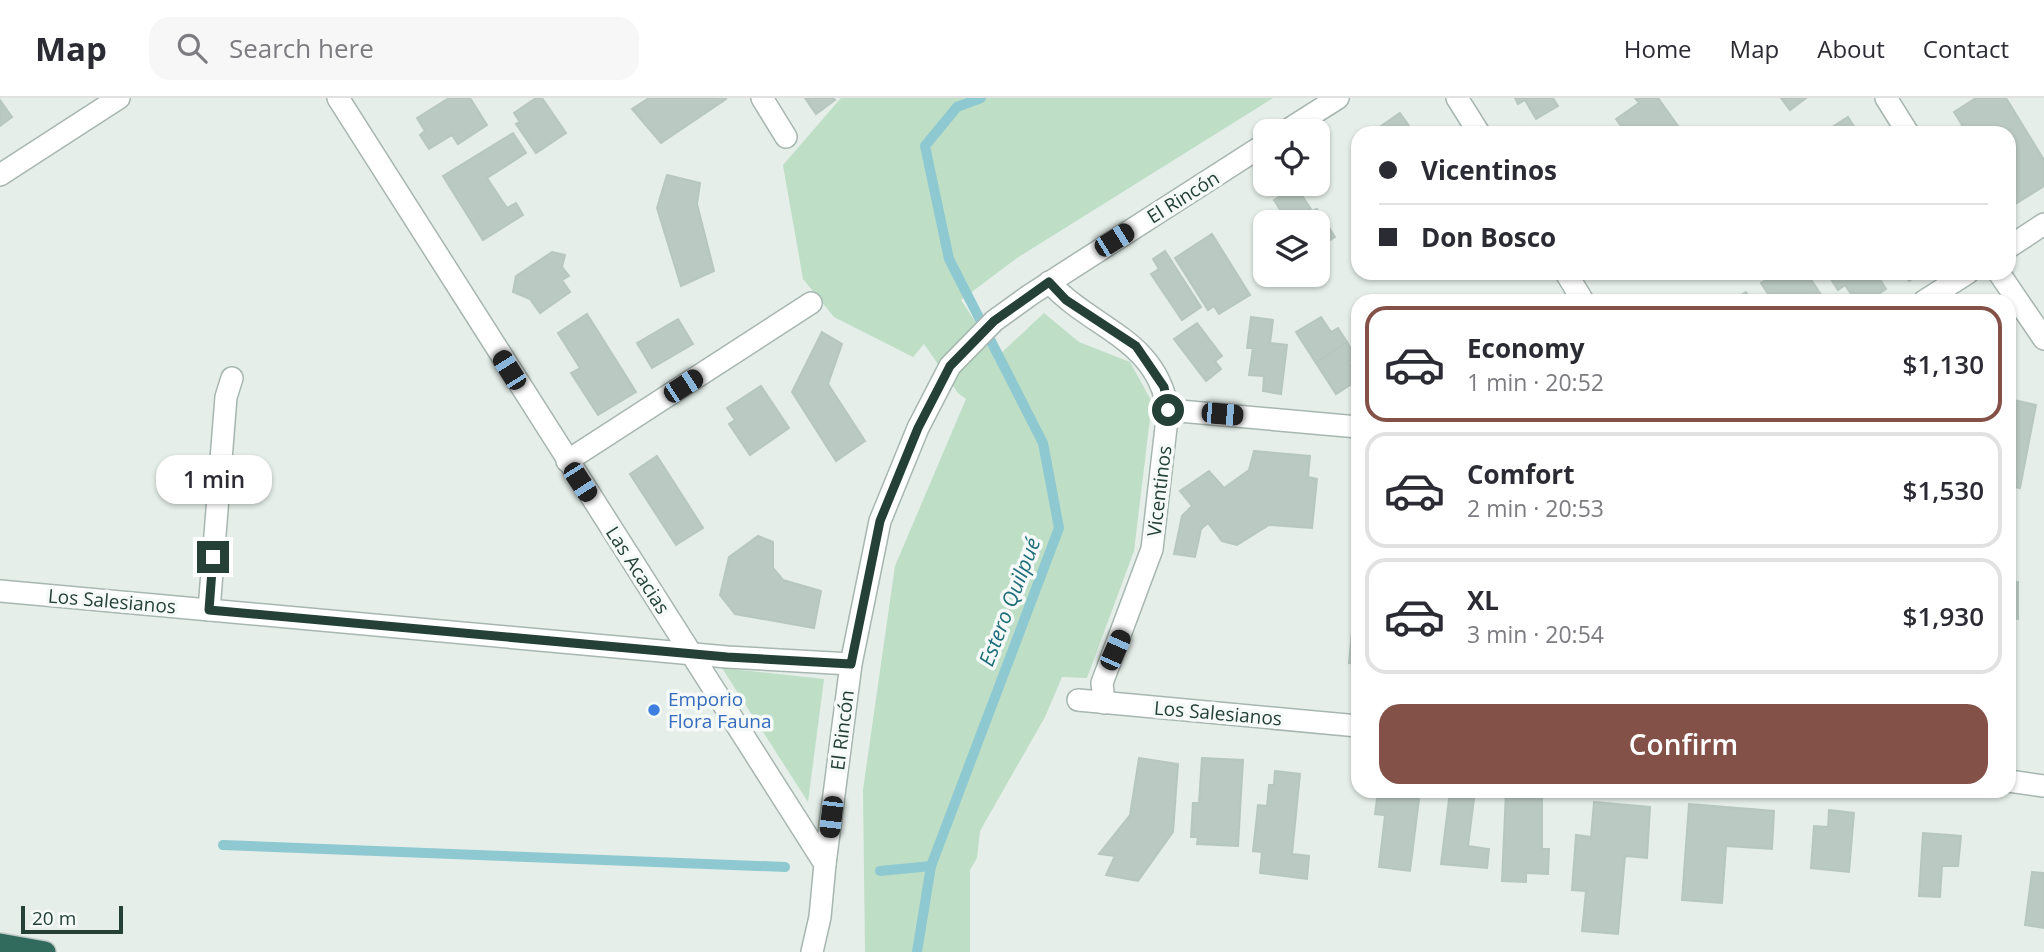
<!DOCTYPE html>
<html lang="en">
<head>
<meta charset="utf-8">
<style>
  :root { --surface:#fff; --page:#f7f7f7; --text:#2b2b33; --muted:#7c7c81; --line:#e1e1e2; --accent:#845148 }
  body { margin:0; font-family:"Open Sans",sans-serif; background:var(--page); color:var(--text); height:100vh; display:flex; flex-direction:column; font-size:26px; white-space:nowrap }
  * { box-sizing:border-box; margin:0 }
  p { font-size:23px; color:var(--muted) }
  .icon { flex:none; width:38px; height:38px; fill:none; stroke:currentColor; stroke-width:2; stroke-linecap:round; stroke-linejoin:round }
  .map { position:relative; flex:1; overflow:hidden }
  .panel { position:absolute; left:1351px; top:196px; width:665px; height:504px; display:flex; flex-direction:column; background:var(--surface); border-radius:21px; box-shadow:0 2px 5px #0004 }
  .panel>* { flex:none }
  .guide { position:absolute; left:1351px; top:28px; width:665px; height:154px; border-radius:21px; box-shadow:0 2px 5px #0004; display:grid; align-content:center; height:154px; padding:0 28px; background:var(--surface) }
  .tools { position:absolute; left:1253px; top:21px; display:grid; gap:14px }
  .tools a { display:grid; place-items:center; width:77px; height:77px; border-radius:14px; background:var(--surface); box-shadow:0 2px 5px #0004; font-size:35px }
  .scale { position:absolute; left:21px; bottom:18px; width:102px; box-sizing:border-box; padding-left:7px; border:4px solid #244037; border-top:0; font-size:19px; line-height:24px; white-space:nowrap; color:#244037; -webkit-text-stroke:5px #f5faf8; paint-order:stroke }
  .end { position:absolute; width:32px; height:32px; margin:-16px; border:9px solid #244037; background:#fff; box-shadow:0 0 0 4px #fff }
  .from { border-radius:50% }
  .bubble { position:absolute; height:49px; border-radius:21px; background:var(--surface); box-shadow:0 2px 5px #0004; font-size:23px; font-weight:600; line-height:49px; text-align:center }
  .car { position:absolute; width:21px; height:42px; margin:-21px -10px; border-radius:9px; box-shadow:0 0 5px 2px #0007; background:linear-gradient(#222 24%,#8ab4d8 0 40%,#222 0 76%,#8ab4d8 0 86%,#222 0) }
  .guide b { display:flex; align-items:center; gap:24px; height:66px; font-size:26px }
  .guide b+b { border-top:2px solid var(--line) }
  .guide i { width:18px; height:18px; background:var(--text) }
  ul { padding:12px 0 0; list-style:none }
  li { display:flex; align-items:center; gap:21px; height:116px; margin:0 14px 10px; padding:0 14px; border:4px solid var(--line); border-radius:21px }
  li div { flex:1 }
  li b { display:block; font-size:26px }
  li em { font-style:normal; font-weight:600 }
  li.active { border-color:var(--accent) }
  li>.icon { width:63px; height:63px; stroke-width:1.5 }
  .action { display:flex; gap:14px; margin-top:auto; padding:14px 28px }
  .action a { flex:1; height:80px; border-radius:21px; background:var(--accent); color:#fff; font-size:28px; font-weight:600; line-height:80px; text-align:center }
  header { display:flex; align-items:center; gap:42px; box-sizing:border-box; height:98px; padding:0 35px; background:var(--surface); border-bottom:2px solid var(--line) }
  header strong { font-size:33px }
  nav { display:flex; gap:38px; margin-inline-start:auto; font-size:24px }
  .search { width:490px; height:63px; background:var(--page); display:flex; align-items:center; gap:18px; box-sizing:border-box; padding:0 24px; border-radius:21px; color:var(--muted); font-size:26px }
  .map>svg:first-child { display:block }
  .green { fill:#bedec6 }
  .lines { fill:none; stroke-linecap:round; stroke-linejoin:round }
  .stream { stroke:#8ec9d1; stroke-width:10 }
  .building { fill:#bac9c2; stroke:#b7c7c0; stroke-width:2 }
  .minor-casing { stroke:#a7b6b0; stroke-width:24 }
  .tertiary-casing { stroke:#a7b6b0; stroke-width:24 }
  .motorway-casing { stroke:#c2cac7; stroke-width:24 }
  .minor { stroke:#fff; stroke-width:21 }
  .tertiary { stroke:#fff; stroke-width:21 }
  .motorway { stroke:#306b5e; stroke-width:21 }
  .route { stroke:#244037; stroke-width:9 }
  .shop-dot { fill:#3f7fe0; stroke:#f5faf8; stroke-width:2.5 }
  .labels { text-anchor:middle; stroke-width:7; stroke-linejoin:round; paint-order:stroke }
  .street-label { font-size:19px; fill:#244037; stroke:#f5faf8 }
  .shop-label { font-size:19px; fill:#366cbe; stroke:#f5faf8; text-anchor:start }
  .water-label { font-size:21px; font-style:italic; fill:#1e6e7b; stroke:#f5faf8 }
</style>
</head>
<body>
<header>
<strong>Map</strong>
<div class="search"><svg class="icon" aria-label="search" viewBox="0 0 24 24"><circle cx="10" cy="10" r="6"/><path d="M15 15l6 6"/></svg>Search here</div>
<nav><a>Home</a><a>Map</a><a>About</a><a>Contact</a></nav>
</header>
<div class="map">
<svg width="2044" height="854" viewBox="0 0 2044 854">
  <rect width="100%" height="100%" fill="#e5eee9"/>
  <g class="green">
    <polygon points="841,0 1273,0 1017,160 961,202 998,258 1044,215 1079,244 1130,264 1152,304 1134,453 1087,580 1062,579 1045,619 980,733 977,760 970,772 970,854 865,854 863,692 895,468 966,301 958,295 924,246 913,259 834,219 803,181 783,67"/>
    <polygon points="722,570 824,581 808,704"/>
  </g>
  <g class="lines">
    <g class="stream">
      <polyline points="223,747 785,769"/>
      <polyline points="880,773 931,768"/>
      <polyline points="917,854 931,768 1059,430 1043,345 949,161 925,48 957,9 981,0"/>
    </g>
  </g>
  <g class="building">
    <polygon points="449,0 470,0 487,27 458,46 452,37 429,51 420,37 425,33 417,20"/>
    <polygon points="536,0 542,0 566,35 536,55 516,26 520,24 514,15"/>
    <polygon points="649,0 725,0 726,1 661,45 632,11"/>
    <polygon points="805,0 833,0 835,2 816,16"/>
    <polygon points="1515,0 1553,0 1558,8 1536,21 1525,2 1518,6"/>
    <polygon points="1635,0 1658,0 1678,28 1668,35 1626,35 1616,21 1639,5"/>
    <polygon points="1781,0 1806,0 1790,12"/>
    <polygon points="1976,0 2006,0 2044,62 2044,88 2012,108 2009,103 2009,35 1967,35 1954,14"/>
    <polygon points="0,2 12,19 0,28"/>
    <polygon points="1400,15 1414,35 1371,35"/>
    <polygon points="1848,19 1858,35 1823,35"/>
    <polygon points="513,35 526,55 487,80 507,110 516,105 523,117 483,142 443,78"/>
    <polygon points="667,77 700,85 697,106 714,173 681,188 657,110"/>
    <polygon points="1296,88 1312,113 1317,111 1335,139 1318,150 1318,124 1288,124 1274,102"/>
    <polygon points="1212,136 1250,197 1219,216 1214,208 1208,212 1175,160"/>
    <polygon points="1165,153 1201,209 1182,222 1151,176 1159,171 1153,161"/>
    <polygon points="552,154 565,157 562,169 569,178 562,182 570,194 540,215 530,201 513,194 516,178"/>
    <polygon points="1777,175 1807,175 1825,203 1767,203 1770,199 1761,185"/>
    <polygon points="1827,175 1876,175 1886,191 1868,203 1856,203 1845,187 1838,192"/>
    <polygon points="1904,175 1922,175 1909,183"/>
    <polygon points="1746,194 1752,203 1731,203"/>
    <polygon points="587,216 636,294 598,317 571,275 580,270 558,235"/>
    <polygon points="1251,219 1273,222 1270,245 1287,247 1281,296 1263,293 1264,278 1249,277 1253,250 1247,250"/>
    <polygon points="1321,219 1331,234 1338,230 1347,244 1316,265 1296,234"/>
    <polygon points="678,221 693,246 652,270 637,245"/>
    <polygon points="1197,225 1222,258 1215,263 1221,271 1206,283 1174,241"/>
    <polygon points="822,234 842,246 828,286 865,343 836,363 792,294"/>
    <polygon points="1347,244 1356,259 1349,264 1358,282 1336,296 1316,265"/>
    <polygon points="761,288 789,330 750,357 729,326 735,322 727,310"/>
    <polygon points="2009,301 2036,307 2020,390 2009,388"/>
    <polygon points="1254,353 1310,358 1308,379 1317,381 1312,430 1269,427 1237,447 1222,443 1208,425 1201,431 1195,459 1174,456 1182,418 1192,408 1180,393 1209,373 1224,390 1249,372"/>
    <polygon points="657,358 703,430 676,447 630,376"/>
    <polygon points="758,438 773,444 773,470 783,482 821,493 814,530 735,516 720,497 729,459"/>
    <polygon points="2009,484 2018,484 2018,521 2009,520"/>
    <polygon points="1352,533 1358,534 1358,566 1349,565"/>
    <polygon points="1139,660 1178,666 1173,734 1138,783 1106,777 1115,758 1099,756 1130,717"/>
    <polygon points="1202,660 1243,662 1238,748 1197,746 1198,739 1191,739 1193,705 1199,705"/>
    <polygon points="1275,673 1300,676 1292,756 1309,758 1307,781 1260,775 1262,754 1253,753 1258,707 1267,708 1269,687 1274,687"/>
    <polygon points="1378,693 1420,693 1410,773 1379,769 1385,717 1375,716"/>
    <polygon points="1450,693 1475,693 1468,748 1489,751 1487,770 1441,766"/>
    <polygon points="1506,693 1542,693 1542,751 1549,751 1548,776 1526,775 1526,784 1502,783"/>
    <polygon points="1594,704 1650,709 1647,760 1625,758 1618,836 1582,833 1586,793 1572,792 1576,737 1591,739"/>
    <polygon points="1689,706 1774,713 1772,751 1726,748 1722,805 1682,802"/>
    <polygon points="1829,712 1854,715 1849,774 1811,770 1814,728 1828,729"/>
    <polygon points="1923,735 1961,738 1958,768 1942,768 1940,799 1919,798"/>
    <polygon points="2032,774 2044,775 2044,830 2025,827"/>
  </g>
  <g class="lines">
    <g class="minor-casing">
      <g id="minor">
        <polyline points="762,0 786,39"/>
        <polyline points="1457,0 1479,35"/>
        <polyline points="1886,0 1908,35"/>
        <polyline points="1286,33 1338,0"/>
        <polyline points="0,77 119,0"/>
        <polyline points="2009,149 2044,126"/>
        <polyline points="1566,175 1583,203"/>
        <polyline points="1999,175 2044,241"/>
        <path d="M1049,184c44,48 107,56 119,128l-16,139 -50,134 2,20"/>
        <polyline points="1924,203 1968,175"/>
        <polyline points="1168,312 1358,329"/>
        <polyline points="567,363 811,205"/>
        <polyline points="0,493 727,559 851,566"/>
        <polyline points="209,512 226,299 232,280"/>
        <polyline points="1078,602 1358,628"/>
        <polyline points="2009,683 2044,688"/>
        <polyline points="825,766 851,566 880,423 918,330 950,268 994,223 1030,197 1265,46"/>
      </g>
    </g>
    <g class="tertiary-casing">
      <polyline id="tertiary" points="338,0 825,766 820,819 812,854"/>
    </g>
    <g class="motorway-casing">
      <polyline id="motorway" points="0,846 45,854"/>
    </g>
    <use href="#minor" class="minor"/>
    <use href="#tertiary" class="tertiary"/>
    <use href="#motorway" class="motorway"/>
  </g>
  <g class="lines">
    <polyline class="route" points="213,459 209,512 727,559 851,566 880,423 918,330 950,268 994,223 1049,184 1066,202 1136,248 1164,289 1168,312"/>
  </g>
  <circle class="shop-dot" cx="654" cy="612" r="7"/>
  <g class="labels">
    <g class="street-label">
      <text transform="translate(1183 99) rotate(-32)" y="7">El Rincón</text>
      <text transform="translate(1159 393) rotate(-83)" y="7">Vicentinos</text>
      <text transform="translate(638 472) rotate(57)" y="7">Las Acacias</text>
      <text transform="translate(112 503) rotate(5)" y="7">Los Salesianos</text>
      <text transform="translate(1218 615) rotate(5)" y="7">Los Salesianos</text>
      <text transform="translate(842 632) rotate(-83)" y="7">El Rincón</text>
    </g>
    <g class="shop-label">
      <text x="668" y="608">Emporio<tspan x="668" dy="22">Flora Fauna</tspan></text>
    </g>
    <g class="water-label">
      <text transform="translate(1010 504) rotate(-69)" y="7">Estero Quilpué</text>
    </g>
  </g>
</svg>
<div class="tools">
<a><svg class="icon" aria-label="locate" viewBox="0 0 24 24"><circle cx="12" cy="12" r="6"/><path d="M12 2v4M12 18v4M2 12h4M18 12h4"/></svg></a>
<a><svg class="icon" aria-label="layers" viewBox="0 0 24 24"><path d="M12 4l9 5-9 5-9-5zM3 14l9 5 9-5"/></svg></a>
</div>
<div class="scale">20 m</div>
<i class="end from" style="left:1168px;top:312px"></i>
<i class="end" style="left:213px;top:459px"></i>
<div class="bubble" style="left:156px;top:357px;width:116px">1 min</div>
<i class="car" style="left:1114px;top:142px;rotate:58deg"></i>
<i class="car" style="left:509px;top:272px;rotate:328deg"></i>
<i class="car" style="left:683px;top:288px;rotate:57deg"></i>
<i class="car" style="left:1222px;top:316px;rotate:95deg"></i>
<i class="car" style="left:580px;top:384px;rotate:147deg"></i>
<i class="car" style="left:1115px;top:552px;rotate:24deg"></i>
<i class="car" style="left:831px;top:719px;rotate:187deg"></i>
<div class="guide">
<b><i class="from"></i>Vicentinos</b>
<b><i></i>Don Bosco</b>
</div>
<section class="panel">
<ul>
<li class="active"><svg class="icon" aria-label="car" viewBox="0 0 24 24"><path d="M5 17H2v-5l4-1 3-4h7l3 4 3 1v5h-3M9 17h6M6 11h13"/><circle cx="7" cy="17" r="2"/><circle cx="17" cy="17" r="2"/></svg><div><b>Economy</b><p>1 min · 20:52</p></div><em>$1,130</em></li>
<li><svg class="icon" aria-label="car" viewBox="0 0 24 24"><path d="M5 17H2v-5l4-1 3-4h7l3 4 3 1v5h-3M9 17h6M6 11h13"/><circle cx="7" cy="17" r="2"/><circle cx="17" cy="17" r="2"/></svg><div><b>Comfort</b><p>2 min · 20:53</p></div><em>$1,530</em></li>
<li><svg class="icon" aria-label="car" viewBox="0 0 24 24"><path d="M5 17H2v-5l4-1 3-4h7l3 4 3 1v5h-3M9 17h6M6 11h13"/><circle cx="7" cy="17" r="2"/><circle cx="17" cy="17" r="2"/></svg><div><b>XL</b><p>3 min · 20:54</p></div><em>$1,930</em></li>
</ul>
<div class="action"><a>Confirm</a></div>
</section>
</div>
</body>
</html>
